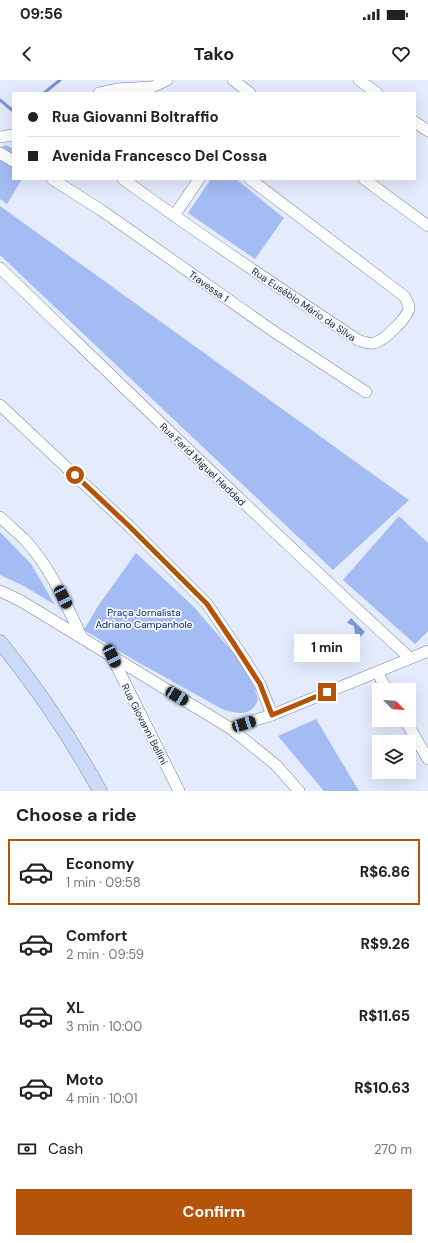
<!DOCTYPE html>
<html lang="en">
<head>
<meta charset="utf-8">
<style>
  :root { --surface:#fff; --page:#f2f2f2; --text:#222; --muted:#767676; --line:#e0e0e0; --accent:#b45309 }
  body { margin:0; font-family:"DM Sans",sans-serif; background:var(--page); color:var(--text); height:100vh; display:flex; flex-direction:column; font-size:15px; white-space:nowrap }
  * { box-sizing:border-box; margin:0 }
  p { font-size:13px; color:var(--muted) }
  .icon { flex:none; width:22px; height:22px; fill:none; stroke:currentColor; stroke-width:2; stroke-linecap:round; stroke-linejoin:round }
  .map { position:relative; height:711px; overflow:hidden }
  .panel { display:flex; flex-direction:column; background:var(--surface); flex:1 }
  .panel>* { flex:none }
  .banner { position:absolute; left:12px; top:12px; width:404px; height:88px; border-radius:0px; box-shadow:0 4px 16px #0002; display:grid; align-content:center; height:88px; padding:0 16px; background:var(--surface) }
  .needle { width:26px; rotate:114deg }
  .fabs { position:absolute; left:372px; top:603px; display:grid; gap:8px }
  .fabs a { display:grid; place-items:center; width:44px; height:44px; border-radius:0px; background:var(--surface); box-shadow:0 4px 16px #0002; font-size:20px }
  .end { position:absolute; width:18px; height:18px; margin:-9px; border:5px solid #b45309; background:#fff; box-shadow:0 0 0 2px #fff }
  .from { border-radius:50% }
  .bubble { position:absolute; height:28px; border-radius:0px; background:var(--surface); box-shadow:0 4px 16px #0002; font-size:13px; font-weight:700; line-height:28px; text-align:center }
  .car { position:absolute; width:12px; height:24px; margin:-12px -6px; border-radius:5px; box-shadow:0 0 3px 1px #0007; background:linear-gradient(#222 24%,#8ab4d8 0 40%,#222 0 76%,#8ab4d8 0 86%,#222 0) }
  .banner b { display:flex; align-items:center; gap:14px; height:38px; font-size:15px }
  .banner b+b { border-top:1px solid var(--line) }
  .banner i { width:10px; height:10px; background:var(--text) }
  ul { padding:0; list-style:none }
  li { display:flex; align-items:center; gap:12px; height:66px; margin:0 8px 6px; padding:0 8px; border:2px solid transparent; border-radius:0px }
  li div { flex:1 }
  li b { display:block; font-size:15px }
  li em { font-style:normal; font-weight:700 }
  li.active { border-color:var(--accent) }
  li>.icon { width:36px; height:36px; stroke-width:1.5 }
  h2 { padding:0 16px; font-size:18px; line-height:48px }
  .pay { display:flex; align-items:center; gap:10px; height:44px; padding:0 16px; font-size:15px }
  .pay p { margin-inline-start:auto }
  .button { display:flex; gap:8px; margin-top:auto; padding:8px 16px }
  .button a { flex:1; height:46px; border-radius:0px; background:var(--accent); color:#fff; font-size:16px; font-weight:700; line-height:46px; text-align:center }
  .status { display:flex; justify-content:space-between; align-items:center; height:28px; padding:0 20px; background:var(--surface); direction:ltr }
  .status svg { height:11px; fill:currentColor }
  header { display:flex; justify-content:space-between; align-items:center; height:52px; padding:0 16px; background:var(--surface); font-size:18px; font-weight:700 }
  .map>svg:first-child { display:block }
  .green { fill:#a3bcf3 }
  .water { fill:#7a96d6 }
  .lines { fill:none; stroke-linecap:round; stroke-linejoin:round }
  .stream { stroke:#7a96d6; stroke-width:3 }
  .minor-casing { stroke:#79849e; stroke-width:12 }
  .major-casing { stroke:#7b8cb2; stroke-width:15 }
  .minor { stroke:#fff; stroke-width:11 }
  .major { stroke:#ccdafa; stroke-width:14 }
  .route { stroke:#b45309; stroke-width:5 }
  .labels { text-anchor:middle; stroke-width:3.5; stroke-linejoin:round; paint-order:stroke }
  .street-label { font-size:10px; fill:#242934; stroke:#f5f8fe }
  .park-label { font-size:10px; fill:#0f246e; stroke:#f5f8fe }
</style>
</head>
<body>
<div class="status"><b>09:56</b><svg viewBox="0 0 49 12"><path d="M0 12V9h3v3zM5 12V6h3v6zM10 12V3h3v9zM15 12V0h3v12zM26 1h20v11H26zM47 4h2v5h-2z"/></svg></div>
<header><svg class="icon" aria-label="back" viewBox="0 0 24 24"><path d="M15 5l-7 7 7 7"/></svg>Tako<svg class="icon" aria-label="heart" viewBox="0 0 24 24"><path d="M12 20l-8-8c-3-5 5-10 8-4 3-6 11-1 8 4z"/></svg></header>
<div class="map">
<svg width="428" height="711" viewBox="0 0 428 711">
  <rect width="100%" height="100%" fill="#e3ebfc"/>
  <g class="green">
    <polygon points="6,65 13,69 13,99 22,99 7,124 0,119 0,68"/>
    <polygon points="211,99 236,99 284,138 255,179 188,133"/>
    <polygon points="0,126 360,385 409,420 333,490 0,175"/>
    <polygon points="399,436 428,463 428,551 415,564 343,500"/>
    <polygon points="0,452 31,484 55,525 24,506 0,495"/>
    <path d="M136,473l58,54 42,49 18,30 4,14c-7,17 -21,14 -36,9l-88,-49 -50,-30 14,-24z"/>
    <polygon points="316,639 359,711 324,711 278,656"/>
  </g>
  <polygon class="water" points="351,538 365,552 360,557 355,554 354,546 347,543"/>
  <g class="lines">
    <g class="stream">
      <polyline points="44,13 60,0"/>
      <polyline points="0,20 13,31"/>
    </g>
    <g class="minor-casing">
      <g id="minor">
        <polyline points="233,0 250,13"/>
        <polyline points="359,0 377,13"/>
        <polyline points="99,13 117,9 152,7 167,0"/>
        <polyline points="415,42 428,51"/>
        <polyline points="0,57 13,55"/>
        <polyline points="0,73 13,81"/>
        <polyline points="52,99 101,130 273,251 366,312"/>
        <path d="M123,99c77,56 156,109 235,161 5,2 10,4 16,3 10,-2 34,-26 35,-35 0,-5 -3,-8 -5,-12l-154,-117"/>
        <polyline points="364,99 428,146"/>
        <polyline points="174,136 199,99"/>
        <path d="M0,188c136,131 271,263 410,390"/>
        <polyline points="0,325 129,446 207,524 241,574 260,604 272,635"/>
        <path d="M0,437c8,8 17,15 25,23 26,28 41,64 57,98"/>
        <polyline points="0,511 21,521 230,648 276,685 299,711"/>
        <polyline points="112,577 179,711"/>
        <polyline points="377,592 387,610"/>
        <polyline points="405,640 428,679"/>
        <polyline points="230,648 272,635 428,571"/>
      </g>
    </g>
    <g class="major-casing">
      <path id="major" d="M0,562c38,47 71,96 100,149"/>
    </g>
    <use href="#minor" class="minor"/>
    <use href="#major" class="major"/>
  </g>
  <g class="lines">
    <polyline class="route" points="75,395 129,446 207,524 234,564 260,604 272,635 327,612"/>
  </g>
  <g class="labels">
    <g class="street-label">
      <text transform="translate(209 206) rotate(35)" y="4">Travessa 1</text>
      <text transform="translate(304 224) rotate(34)" y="4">Rua Eusébio Mário da Silva</text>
      <text transform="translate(203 384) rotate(44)" y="4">Rua Farid Miguel Haddad</text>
      <text transform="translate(145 644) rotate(63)" y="4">Rua Giovanni Bellini</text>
    </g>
    <g class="park-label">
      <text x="144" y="536">Praça Jornalista<tspan x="144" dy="12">Adriano Campanhole</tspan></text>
    </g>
  </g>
</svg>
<div class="fabs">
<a><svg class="needle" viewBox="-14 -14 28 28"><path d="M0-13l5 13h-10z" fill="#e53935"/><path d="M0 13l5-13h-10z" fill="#767676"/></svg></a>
<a><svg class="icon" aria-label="layers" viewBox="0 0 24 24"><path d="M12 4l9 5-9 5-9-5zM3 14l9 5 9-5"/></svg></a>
</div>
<i class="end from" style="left:75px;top:395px"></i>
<i class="end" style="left:327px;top:612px"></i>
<div class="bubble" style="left:294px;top:554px;width:66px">1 min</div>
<i class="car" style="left:63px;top:517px;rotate:153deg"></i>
<i class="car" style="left:112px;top:576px;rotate:154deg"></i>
<i class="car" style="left:177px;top:616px;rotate:121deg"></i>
<i class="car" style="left:244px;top:644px;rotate:73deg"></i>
<div class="banner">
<b><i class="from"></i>Rua Giovanni Boltraffio</b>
<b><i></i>Avenida Francesco Del Cossa</b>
</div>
</div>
<section class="panel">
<h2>Choose a ride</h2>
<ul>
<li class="active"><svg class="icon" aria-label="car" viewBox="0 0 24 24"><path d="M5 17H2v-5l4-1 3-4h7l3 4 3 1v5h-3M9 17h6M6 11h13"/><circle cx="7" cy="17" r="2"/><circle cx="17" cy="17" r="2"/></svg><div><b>Economy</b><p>1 min · 09:58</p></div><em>R$6.86</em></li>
<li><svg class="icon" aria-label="car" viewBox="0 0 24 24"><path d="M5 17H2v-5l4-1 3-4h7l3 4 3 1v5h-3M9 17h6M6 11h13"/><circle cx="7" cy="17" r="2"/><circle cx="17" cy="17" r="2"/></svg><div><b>Comfort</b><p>2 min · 09:59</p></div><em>R$9.26</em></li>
<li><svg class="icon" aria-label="car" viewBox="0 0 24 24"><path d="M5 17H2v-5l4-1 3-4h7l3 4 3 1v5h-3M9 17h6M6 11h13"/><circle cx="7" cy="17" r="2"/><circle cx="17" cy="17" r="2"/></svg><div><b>XL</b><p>3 min · 10:00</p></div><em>R$11.65</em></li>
<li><svg class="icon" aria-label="car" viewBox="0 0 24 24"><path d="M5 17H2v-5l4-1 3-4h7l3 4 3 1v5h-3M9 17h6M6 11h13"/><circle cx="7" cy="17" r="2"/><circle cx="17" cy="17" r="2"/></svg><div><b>Moto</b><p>4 min · 10:01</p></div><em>R$10.63</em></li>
</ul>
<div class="pay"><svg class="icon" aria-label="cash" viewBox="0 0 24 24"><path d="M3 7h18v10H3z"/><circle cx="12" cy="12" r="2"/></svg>Cash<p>270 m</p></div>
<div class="button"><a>Confirm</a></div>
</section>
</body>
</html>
